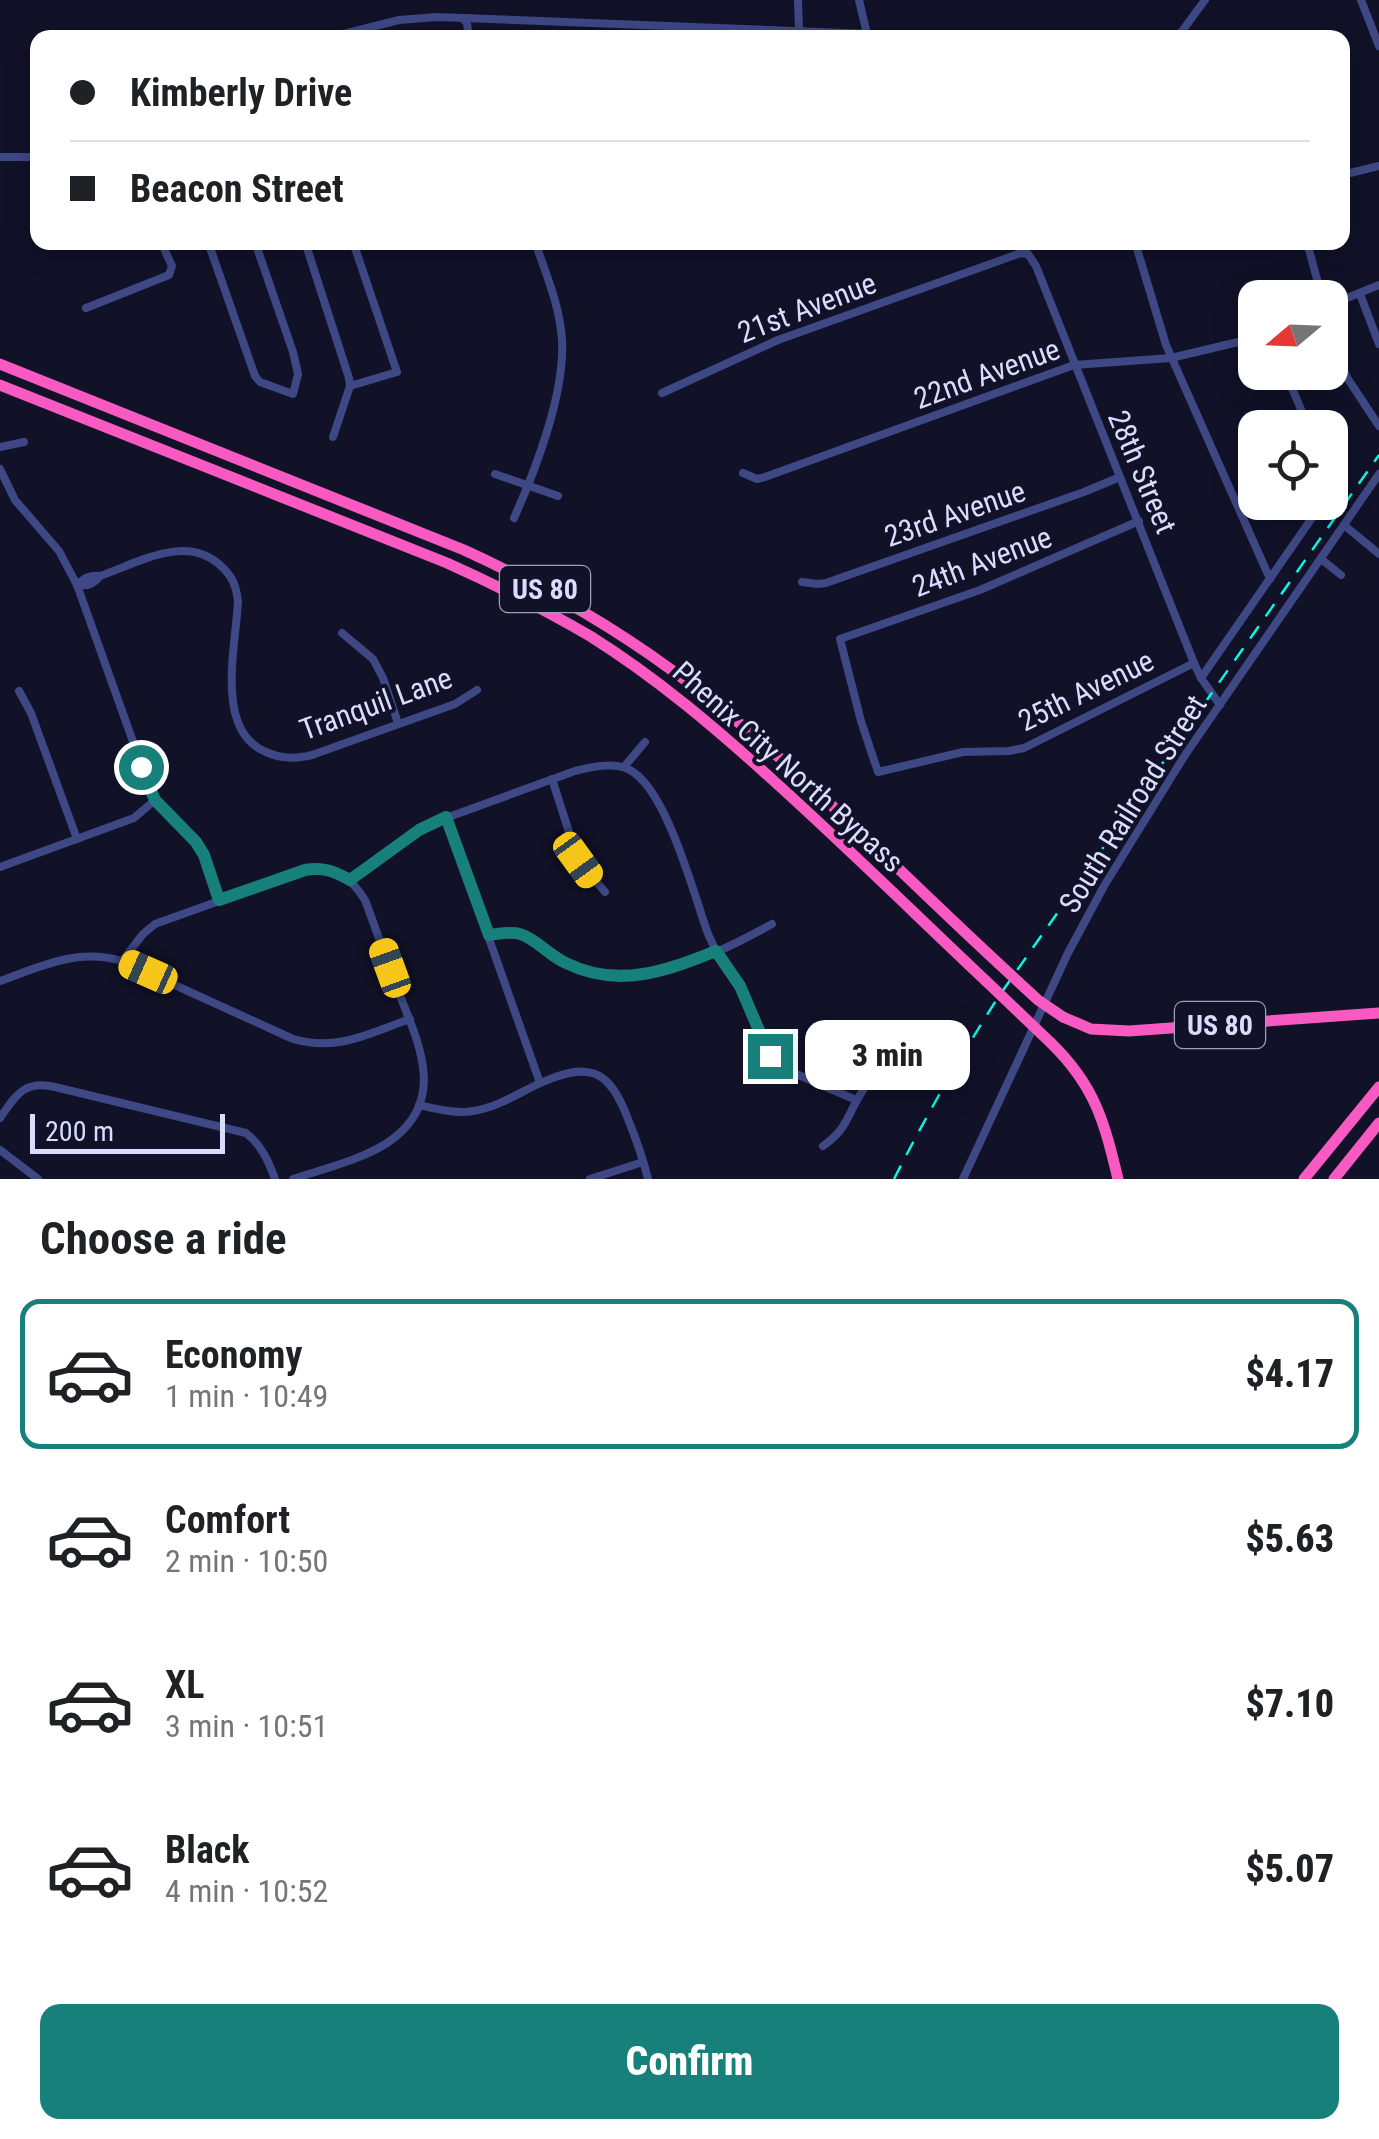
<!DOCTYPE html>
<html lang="en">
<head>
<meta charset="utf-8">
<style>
  :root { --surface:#fff; --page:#f6f6f6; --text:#202124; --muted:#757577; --line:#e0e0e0; --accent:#18807a }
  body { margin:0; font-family:"Roboto Condensed",sans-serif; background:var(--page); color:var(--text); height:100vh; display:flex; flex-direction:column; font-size:38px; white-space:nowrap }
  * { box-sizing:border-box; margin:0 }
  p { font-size:32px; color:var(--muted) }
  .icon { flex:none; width:55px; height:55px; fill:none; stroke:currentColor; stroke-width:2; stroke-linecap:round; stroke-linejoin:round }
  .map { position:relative; height:1179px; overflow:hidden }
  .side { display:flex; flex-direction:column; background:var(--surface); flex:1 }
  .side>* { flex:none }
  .hud { position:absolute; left:30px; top:30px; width:1320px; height:220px; border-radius:20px; box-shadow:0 5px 25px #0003; display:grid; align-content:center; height:220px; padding:0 40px; background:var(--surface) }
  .needle { width:65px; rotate:251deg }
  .tools { position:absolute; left:1238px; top:280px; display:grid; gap:20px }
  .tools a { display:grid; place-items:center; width:110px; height:110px; border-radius:20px; background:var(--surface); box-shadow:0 5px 25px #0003; font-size:50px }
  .scale { position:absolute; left:30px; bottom:25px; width:195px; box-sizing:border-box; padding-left:10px; border:5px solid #d9dcfd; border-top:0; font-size:28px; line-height:35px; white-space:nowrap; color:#d9dcfd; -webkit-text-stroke:8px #111128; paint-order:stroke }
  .end { position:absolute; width:45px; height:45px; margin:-22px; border:12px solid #18807a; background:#fff; box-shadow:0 0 0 5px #fff }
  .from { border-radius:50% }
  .bubble { position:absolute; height:70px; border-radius:20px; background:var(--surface); box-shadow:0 5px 25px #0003; font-size:32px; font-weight:800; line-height:70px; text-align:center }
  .car { position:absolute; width:30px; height:60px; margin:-30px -15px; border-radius:12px; box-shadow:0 0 8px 2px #0007; background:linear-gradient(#f5c518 24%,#345 0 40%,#f5c518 0 76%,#345 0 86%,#f5c518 0) }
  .hud b { display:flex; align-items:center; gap:35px; height:95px; font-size:38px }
  .hud b+b { border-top:2px solid var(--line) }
  .hud i { width:25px; height:25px; background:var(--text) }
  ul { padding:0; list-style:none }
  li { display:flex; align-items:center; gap:30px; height:150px; margin:0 20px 15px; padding:0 20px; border:5px solid transparent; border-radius:20px }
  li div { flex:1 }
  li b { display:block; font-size:38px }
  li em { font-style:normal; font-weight:800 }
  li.current { border-color:var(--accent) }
  li>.icon { width:90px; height:90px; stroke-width:1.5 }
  h2 { padding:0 40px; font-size:45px; line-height:120px }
  .action { display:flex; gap:20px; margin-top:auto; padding:20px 40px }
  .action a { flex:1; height:115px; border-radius:20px; background:var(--accent); color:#fff; font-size:40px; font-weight:800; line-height:115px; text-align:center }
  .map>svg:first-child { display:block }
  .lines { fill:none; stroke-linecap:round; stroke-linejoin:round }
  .minor { stroke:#3e4885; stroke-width:8 }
  .highway { stroke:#f85ac2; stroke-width:11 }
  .rail { stroke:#0ef5e3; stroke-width:2.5; stroke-dasharray:15 12; stroke-linecap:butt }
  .highway-bridge { stroke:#f85ac2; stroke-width:11 }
  .route { stroke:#18807a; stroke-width:12 }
  .labels { text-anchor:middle; stroke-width:8; stroke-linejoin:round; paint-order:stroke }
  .shield { fill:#111128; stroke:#9d9fbd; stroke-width:2.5 }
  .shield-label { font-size:28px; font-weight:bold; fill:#d9dcfd }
  .street-label { font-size:30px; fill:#d9dcfd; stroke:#111128 }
</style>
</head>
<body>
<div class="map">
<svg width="1379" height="1179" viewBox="0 0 1379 1179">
  <rect width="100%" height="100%" fill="#111128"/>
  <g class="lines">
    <g class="minor">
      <polyline points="798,0 799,30"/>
      <polyline points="859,0 867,34"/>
      <polyline points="1361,0 1379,46"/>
      <polyline points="462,18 467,23 469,38"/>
      <polyline points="328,38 399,20 437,17 976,38"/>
      <polyline points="1177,38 1205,0"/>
      <polyline points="0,157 38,157"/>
      <polyline points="1342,175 1379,166"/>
      <polyline points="208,242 255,376 260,382 293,394 298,374 293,352 255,242"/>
      <polyline points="305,242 349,378 350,386 333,437"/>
      <polyline points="1135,242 1166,345 1270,579"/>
      <polyline points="1307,242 1322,298"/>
      <polyline points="1360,294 1379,344"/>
      <polyline points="1330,305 1379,285"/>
      <polyline points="86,308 169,275 172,266 161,242"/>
      <polyline points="1330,326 1346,376 1379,426"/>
      <polyline points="1285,372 1309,428"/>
      <polyline points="350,386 397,372 353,242"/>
      <polyline points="662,393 778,340 1021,253 1028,254 1036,266 1194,663 1201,678 1220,705"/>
      <polyline points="0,447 24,442"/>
      <polyline points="0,469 15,500 59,551 77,585 151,792 155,800 196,842 204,855 219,901"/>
      <polyline points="1330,471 1334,480 1330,492"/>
      <polyline points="743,473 757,479 765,477 1074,365 1171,358 1255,338"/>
      <polyline points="495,474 558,496"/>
      <path d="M514,518c22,-49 51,-125 48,-178 -2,-34 -16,-66 -27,-98"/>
      <polyline points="1139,521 980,590 840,639 861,721 878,772 963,752 1009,751 1024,748 1194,663"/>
      <polyline points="1344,525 1379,554"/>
      <polyline points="1321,559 1341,575"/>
      <polyline points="802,582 818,584 826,583 1084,492 1120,477"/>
      <path d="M77,585c8,-8 13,-10 23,-9 38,-13 86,-43 121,-10 12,11 15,20 17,35 -2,45 -24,130 28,151 16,7 29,7 46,3l143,-51 22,-14"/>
      <path d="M77,585c10,2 17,-1 23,-9"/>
      <polyline points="342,633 373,659 383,678 398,723"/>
      <polyline points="1201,678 1323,502"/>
      <polyline points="19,691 31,713 77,839"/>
      <polyline points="624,767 645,742"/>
      <polyline points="552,779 578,860 605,892"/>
      <polyline points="446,817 540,1083"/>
      <polyline points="0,867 134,818 155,800"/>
      <path d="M350,880l82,-57 143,-52c16,-4 37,-9 53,-2 38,17 66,126 80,165l8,17 24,35 30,71 24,16 62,27"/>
      <path d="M489,935c46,-6 41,11 77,28 68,33 145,-5 206,-39"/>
      <path d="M122,961l21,-27 12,-10 150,-54c28,-5 46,7 60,30 11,29 21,59 32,88 19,50 51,108 -3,150 -25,20 -71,31 -101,41"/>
      <path d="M0,981c42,-15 77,-33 122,-20l171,78c44,13 76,-6 117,-20"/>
      <path d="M419,1105c18,4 36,9 54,6 25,-4 44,-17 65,-27 50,-23 71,-16 90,35 8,20 15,39 20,60"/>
      <path d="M0,1118c16,-23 24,-38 55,-31l191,46c16,13 22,27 29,46"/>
      <path d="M823,1146c24,-17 23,-28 37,-51 14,-24 30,-46 49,-64"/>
      <polyline points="0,1150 38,1179"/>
      <polyline points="590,1179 643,1162"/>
      <polyline points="963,1179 1068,953 1104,886 1185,755 1379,474"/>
    </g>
    <g class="highway">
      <path d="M0,364l464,186c81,37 158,81 229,136 108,83 205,185 305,277"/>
      <path d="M0,385l447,178c49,22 97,46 143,73 67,42 127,93 185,146 72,65 141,133 211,199"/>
      <polyline points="1063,1017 1091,1029 1129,1031 1379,1013"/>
      <path d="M1051,1043c44,43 53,78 67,136"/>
      <polyline points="1304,1179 1379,1087"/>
      <polyline points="1334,1179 1379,1123"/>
    </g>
    <path class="rail" d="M894,1179c32,-63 67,-124 105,-183l380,-541"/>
    <g class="highway-bridge">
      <polyline points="998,963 1038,1000 1063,1017"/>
      <polyline points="986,981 1051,1043"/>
    </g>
  </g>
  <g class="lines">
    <path class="route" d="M141,767l14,33 41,42 8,13 15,45 86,-30c18,-3 29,1 45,10l69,-50 27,-13 43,118c9,-1 21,-4 31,-1 15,4 30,22 46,29 52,26 100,8 150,-12l24,35 30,70"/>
  </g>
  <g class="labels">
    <g class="shield">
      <rect x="500" y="566" width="90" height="46" rx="8"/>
      <rect x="1175" y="1002" width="90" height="46" rx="8"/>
    </g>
    <g class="shield-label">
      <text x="545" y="599">US 80</text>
      <text x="1220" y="1035">US 80</text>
    </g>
    <g class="street-label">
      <text transform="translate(807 308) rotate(-21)" y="10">21st Avenue</text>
      <text transform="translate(987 374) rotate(-20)" y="10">22nd Avenue</text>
      <text transform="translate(1142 472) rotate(67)" y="10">28th Street</text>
      <text transform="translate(955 514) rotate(-19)" y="10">23rd Avenue</text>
      <text transform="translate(982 562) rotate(-21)" y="10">24th Avenue</text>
      <text transform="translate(1086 691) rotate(-26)" y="10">25th Avenue</text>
      <text transform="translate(376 704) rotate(-20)" y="10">Tranquil Lane</text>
      <text transform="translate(788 767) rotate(42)" y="10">Phenix City North Bypass</text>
      <text transform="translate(1133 804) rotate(-58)" y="10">South Railroad Street</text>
    </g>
  </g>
</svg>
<div class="tools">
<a><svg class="needle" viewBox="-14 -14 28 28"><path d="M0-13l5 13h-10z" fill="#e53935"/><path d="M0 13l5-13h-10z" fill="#757577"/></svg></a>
<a><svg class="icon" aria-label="locate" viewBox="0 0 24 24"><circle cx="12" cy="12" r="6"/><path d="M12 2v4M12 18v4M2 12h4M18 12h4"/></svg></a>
</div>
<div class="scale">200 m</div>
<i class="end from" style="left:141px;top:767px"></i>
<i class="end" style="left:770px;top:1056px"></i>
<div class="bubble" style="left:805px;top:1020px;width:165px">3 min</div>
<i class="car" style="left:578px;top:860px;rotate:144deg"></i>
<i class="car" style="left:390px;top:968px;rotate:340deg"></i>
<i class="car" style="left:148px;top:972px;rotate:294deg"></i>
<div class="hud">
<b><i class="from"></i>Kimberly Drive</b>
<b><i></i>Beacon Street</b>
</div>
</div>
<section class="side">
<h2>Choose a ride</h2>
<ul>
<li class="current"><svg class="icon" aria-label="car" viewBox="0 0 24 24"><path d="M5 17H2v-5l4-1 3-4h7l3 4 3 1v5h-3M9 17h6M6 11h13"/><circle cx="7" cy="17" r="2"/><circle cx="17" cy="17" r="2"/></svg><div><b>Economy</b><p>1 min · 10:49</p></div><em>$4.17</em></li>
<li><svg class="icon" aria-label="car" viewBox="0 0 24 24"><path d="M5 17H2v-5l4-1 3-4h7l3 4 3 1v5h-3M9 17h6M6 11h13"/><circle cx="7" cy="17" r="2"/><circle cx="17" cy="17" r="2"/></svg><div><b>Comfort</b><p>2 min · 10:50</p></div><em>$5.63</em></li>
<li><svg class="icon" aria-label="car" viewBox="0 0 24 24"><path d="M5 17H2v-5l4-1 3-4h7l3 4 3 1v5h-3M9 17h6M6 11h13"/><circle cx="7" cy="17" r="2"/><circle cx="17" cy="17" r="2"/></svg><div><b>XL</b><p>3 min · 10:51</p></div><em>$7.10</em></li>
<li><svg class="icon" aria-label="car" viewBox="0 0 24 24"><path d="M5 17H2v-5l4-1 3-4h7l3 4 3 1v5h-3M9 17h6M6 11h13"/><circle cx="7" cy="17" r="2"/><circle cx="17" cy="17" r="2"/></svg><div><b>Black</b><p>4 min · 10:52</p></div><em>$5.07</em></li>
</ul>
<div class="action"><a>Confirm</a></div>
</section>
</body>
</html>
